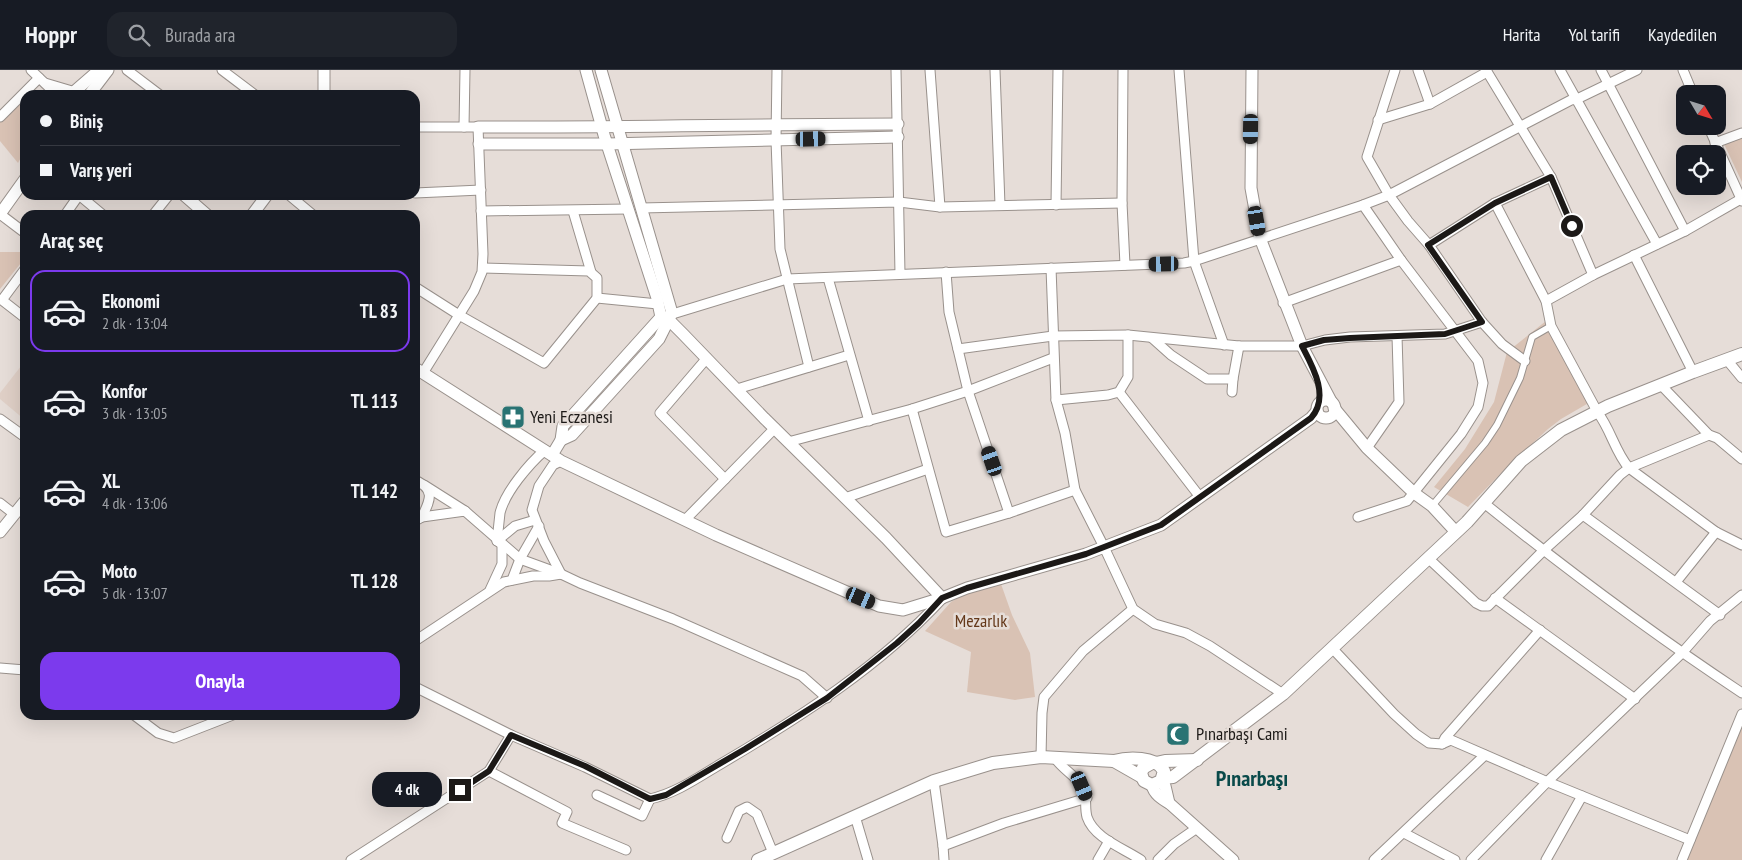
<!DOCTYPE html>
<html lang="tr">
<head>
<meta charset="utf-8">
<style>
  :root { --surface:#171b24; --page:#20242c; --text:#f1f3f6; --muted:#9ea1a6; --line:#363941; --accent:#7c3aed }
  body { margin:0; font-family:"PT Sans Narrow",sans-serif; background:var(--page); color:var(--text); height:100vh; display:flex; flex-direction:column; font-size:19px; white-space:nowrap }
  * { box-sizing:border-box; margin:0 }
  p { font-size:16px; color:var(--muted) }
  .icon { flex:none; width:28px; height:28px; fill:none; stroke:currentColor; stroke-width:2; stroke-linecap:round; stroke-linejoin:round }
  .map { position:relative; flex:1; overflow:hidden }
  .side { position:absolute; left:20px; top:140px; width:400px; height:510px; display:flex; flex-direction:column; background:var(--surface); border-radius:15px; box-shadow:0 5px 20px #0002 }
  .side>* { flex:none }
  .top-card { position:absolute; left:20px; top:20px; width:400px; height:110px; border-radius:15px; box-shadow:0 5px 20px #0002; display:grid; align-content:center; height:110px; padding:0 20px; background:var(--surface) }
  .needle { width:32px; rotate:128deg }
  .fabs { position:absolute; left:1676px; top:15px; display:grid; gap:10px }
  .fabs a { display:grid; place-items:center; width:50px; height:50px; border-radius:10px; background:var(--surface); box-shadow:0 5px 20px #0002; font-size:25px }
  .end { position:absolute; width:22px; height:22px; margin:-11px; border:6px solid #1c1917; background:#fff; box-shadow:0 0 0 2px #fff }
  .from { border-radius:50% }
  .bubble { position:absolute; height:35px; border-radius:15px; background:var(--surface); box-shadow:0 5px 20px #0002; font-size:16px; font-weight:800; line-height:35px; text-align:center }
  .car { position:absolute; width:15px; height:30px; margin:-15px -8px; border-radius:6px; box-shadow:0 0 4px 1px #0007; background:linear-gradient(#222 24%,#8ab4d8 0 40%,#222 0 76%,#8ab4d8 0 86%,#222 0) }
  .top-card b { display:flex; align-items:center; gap:18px; height:48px; font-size:19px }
  .top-card b+b { border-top:1px solid var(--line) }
  .top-card i { width:12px; height:12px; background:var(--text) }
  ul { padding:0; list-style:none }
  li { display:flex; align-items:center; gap:15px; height:82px; margin:0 10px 8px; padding:0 10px; border:2px solid transparent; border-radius:15px }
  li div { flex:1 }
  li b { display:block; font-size:19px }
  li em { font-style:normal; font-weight:800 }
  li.active { border-color:var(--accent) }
  li>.icon { width:45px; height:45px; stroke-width:1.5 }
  h2 { padding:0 20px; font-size:22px; line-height:60px }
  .primary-button { display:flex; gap:10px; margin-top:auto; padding:10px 20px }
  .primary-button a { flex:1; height:58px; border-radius:15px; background:var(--accent); color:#fff; font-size:20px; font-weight:800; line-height:58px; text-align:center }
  header { display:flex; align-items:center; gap:30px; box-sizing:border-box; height:70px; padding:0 25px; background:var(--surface); border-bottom:1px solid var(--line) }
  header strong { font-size:24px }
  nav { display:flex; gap:28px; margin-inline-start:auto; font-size:18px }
  .search { width:350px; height:45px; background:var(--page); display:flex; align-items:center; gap:12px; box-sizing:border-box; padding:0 18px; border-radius:15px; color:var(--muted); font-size:19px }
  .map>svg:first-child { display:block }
  .built { fill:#dfcfc6 }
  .green { fill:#d9c2b4 }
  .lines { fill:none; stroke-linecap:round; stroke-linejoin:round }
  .pedestrian-casing { stroke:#99918c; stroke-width:8 }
  .minor-casing { stroke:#99918c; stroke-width:11 }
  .tertiary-casing { stroke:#99918c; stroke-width:13 }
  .secondary-casing { stroke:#99918c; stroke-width:14 }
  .pedestrian { stroke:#fff; stroke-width:6 }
  .minor { stroke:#fff; stroke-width:9 }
  .tertiary { stroke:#fff; stroke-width:11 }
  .secondary { stroke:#fff; stroke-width:12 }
  .route { stroke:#1c1917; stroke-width:6 }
  .labels { text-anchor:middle; stroke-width:5; stroke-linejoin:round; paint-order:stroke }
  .poi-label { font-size:18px; fill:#1c1917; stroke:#e6ddd8; text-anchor:start }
  .park-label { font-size:18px; fill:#64381a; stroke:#e6ddd8 }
  .district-label { font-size:22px; font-weight:bold; fill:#094a4a; stroke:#e6ddd8 }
</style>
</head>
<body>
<header>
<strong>Hoppr</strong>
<div class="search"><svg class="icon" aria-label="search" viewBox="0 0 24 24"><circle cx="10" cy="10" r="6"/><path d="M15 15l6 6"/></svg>Burada ara</div>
<nav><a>Harita</a><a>Yol tarifi</a><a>Kaydedilen</a></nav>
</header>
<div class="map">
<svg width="1742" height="790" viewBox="0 0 1742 790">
  <rect width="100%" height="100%" fill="#e6ddd8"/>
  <polygon class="built" points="25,291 25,350 0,329 0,323"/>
  <g class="green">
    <polygon points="25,27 25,80 18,93 0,71 0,49"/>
    <polygon points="1742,67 1742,112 1724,74"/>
    <polygon points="0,182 25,182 25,188 0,219"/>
    <polygon points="1546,251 1592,331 1561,349 1548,359 1509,395 1468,437 1434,417 1465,379 1494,332 1507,282"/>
    <polygon points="1001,514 1012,545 1030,583 1035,627 1015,630 967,622 971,582 925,561 951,532 970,521"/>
    <polygon points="1742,651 1742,790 1687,790 1740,655"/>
  </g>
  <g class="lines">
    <g class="pedestrian-casing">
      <polyline id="pedestrian" points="1432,436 1485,373 1497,355 1520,308 1532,267 1551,256"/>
    </g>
    <g class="minor-casing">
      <g id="minor">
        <polyline points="31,0 57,25"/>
        <polyline points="127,0 160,25"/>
        <polyline points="222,0 255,25"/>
        <polyline points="777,0 776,70 780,179 809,297"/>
        <polyline points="896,0 900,204"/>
        <polyline points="930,0 940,137"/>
        <polyline points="995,0 1000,135"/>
        <polyline points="1123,0 1122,133 1125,195"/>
        <polyline points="1179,0 1194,191 1224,275"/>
        <polyline points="1395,0 1367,87 1389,125 1408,151 1429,175 1482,252 1502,274 1525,291"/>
        <polyline points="1418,0 1430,34"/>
        <polyline points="1486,0 1551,107 1593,205"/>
        <polyline points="1560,0 1657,174"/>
        <polyline points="1601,0 1685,161"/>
        <polyline points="1683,0 1693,24"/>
        <polyline points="45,13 72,21"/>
        <polyline points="0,47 39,8"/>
        <polyline points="1378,50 1430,34 1487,2"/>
        <polyline points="1708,56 1742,131"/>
        <polyline points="415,57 478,57 483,184 482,202 474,221 423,303"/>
        <polyline points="464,57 465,0"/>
        <polyline points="1715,73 1742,63"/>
        <polyline points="415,123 481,120"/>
        <polyline points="79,125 103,145"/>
        <polyline points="289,125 313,145"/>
        <path d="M1495,133l51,98 5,25 47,87c13,17 17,39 31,55l87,64 26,13"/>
        <polyline points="1056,135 1058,0"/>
        <polyline points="641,138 899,132 940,137 1122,133"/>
        <polyline points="481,141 628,139"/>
        <polyline points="573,141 591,202"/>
        <polyline points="0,144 25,163"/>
        <polyline points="65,145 79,125"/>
        <polyline points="153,145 169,125"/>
        <polyline points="1429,175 1495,133 1551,107"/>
        <polyline points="1634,185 1693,302"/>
        <polyline points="1051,198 1056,330 1065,363 1075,420 1104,477 1133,539 1155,554 1186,563 1210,576 1283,624"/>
        <polyline points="25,199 2,230 25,248"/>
        <polyline points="946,202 949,242 968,321 1009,443"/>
        <polyline points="828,208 869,351"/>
        <polyline points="415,217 459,245 544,293 597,228 597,208 589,201 483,198"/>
        <polyline points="597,228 658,234"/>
        <polyline points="1546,231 1593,205 1685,161 1741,129"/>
        <polyline points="1283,233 1401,190"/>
        <polyline points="666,246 787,209 1184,193 1194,191 1363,135 1389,125 1571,30 1577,29 1637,0"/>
        <polyline points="1152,268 1171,285 1207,309 1233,309"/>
        <polyline points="958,279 1053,266 1128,265 1239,276 1302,276 1325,270 1350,267 1445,264 1482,252"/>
        <polyline points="707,288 660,343 725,409"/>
        <polyline points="1727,290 1742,308"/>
        <polyline points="1661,315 1709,365 1717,368 1742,389"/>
        <polyline points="737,319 849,285"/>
        <polyline points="1119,322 1200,427"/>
        <polyline points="1232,322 1233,309 1239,276"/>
        <polyline points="1056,330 1108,325 1119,322 1128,307 1128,265"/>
        <polyline points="912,339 946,462 1009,443 1075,420"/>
        <polyline points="0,349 25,367"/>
        <polyline points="788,372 912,339 968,321 1053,288"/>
        <polyline points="1367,378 1399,332 1397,266"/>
        <polyline points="561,391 553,395 539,416 532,440 544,471 561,504"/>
        <path d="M415,410c21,10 15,20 7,37"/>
        <polyline points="424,415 465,441"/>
        <polyline points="845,428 928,399"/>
        <polyline points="0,433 14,444"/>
        <path d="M1484,433c83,67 169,131 258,190"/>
        <polyline points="1583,445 1720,545"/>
        <polyline points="1358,447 1407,431 1461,364 1478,337 1483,313 1478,291 1401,190 1363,135"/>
        <polyline points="685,450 775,358"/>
        <polyline points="415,451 422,447 465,441 520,489 561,504 580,513 673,549 802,606 827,628"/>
        <path d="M497,471c1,-9 2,-19 3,-28 5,-21 29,-49 45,-63"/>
        <polyline points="497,471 515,456 535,450"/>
        <polyline points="1428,488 1476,533 1482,536 1488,536 1543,481 1583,445 1620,405 1629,398 1709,365"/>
        <polyline points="512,510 520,489 539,456"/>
        <polyline points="1676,512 1716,462"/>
        <polyline points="490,520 502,494 502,475 499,472"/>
        <polyline points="1495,528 1635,629"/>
        <polyline points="415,571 504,512 533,506 549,506 561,504"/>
        <polyline points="1332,578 1394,644 1416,664 1429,673 1442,674 1451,670 1543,710 1690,770"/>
        <polyline points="0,598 25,600"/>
        <path d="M415,617l96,48 74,32 65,32c27,-6 50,-23 74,-37 78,-46 156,-96 218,-163"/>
        <polyline points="134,645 158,663 174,668 233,645"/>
        <polyline points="1442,674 1445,668 1540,560"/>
        <polyline points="1041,687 1042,643 1044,627 1083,581 1133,539"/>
        <path d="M1055,688c7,11 20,17 27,28 6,11 2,20 5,31 7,21 36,31 54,43"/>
        <polyline points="489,701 567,742 562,753 626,780"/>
        <polyline points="934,711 943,776 944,790"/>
        <polyline points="597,725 642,746 650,729"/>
        <polyline points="855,746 868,790"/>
        <polyline points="1404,763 1455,790"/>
        <polyline points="727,768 739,741 747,737 757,744 773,783"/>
        <polyline points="943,776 1004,753 1087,728"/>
        <polyline points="351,790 489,701 511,665"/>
        <polyline points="1098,790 1109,771"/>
        <polyline points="1158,790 1174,774 1197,758"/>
        <polyline points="1374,790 1485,685"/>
        <polyline points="1471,790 1548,711 1682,583 1710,551 1742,525"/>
        <polyline points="1546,790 1582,726"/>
        <polyline points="1682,790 1742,644"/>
      </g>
    </g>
    <g class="tertiary-casing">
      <g id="tertiary">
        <polyline points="1252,0 1251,118 1260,168 1302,276 1332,333"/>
        <polyline points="75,21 99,0"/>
        <polyline points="89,25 108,0"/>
        <polyline points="324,25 324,0"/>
        <path d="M478,57c140,1 280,-3 420,-3"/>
        <polyline points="479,74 607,74 898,67"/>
        <polyline points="184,125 207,145"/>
        <polyline points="0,144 25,109"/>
        <polyline points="252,145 267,125"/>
        <polyline points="663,248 669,250 683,264 764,348 886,468 942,528"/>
        <polyline points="415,298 561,391 716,465 879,536 903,540 942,528 967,518 1086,484 1161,455 1311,348 1317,341"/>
        <circle cx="1326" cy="339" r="9"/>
        <polyline points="1334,338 1367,378 1414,423 1432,436 1456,462"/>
        <polyline points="561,370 572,365 659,269 672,243 601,0"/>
        <polyline points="552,385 561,370 563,356 661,247 657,228 604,65 586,0"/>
        <polyline points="0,462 25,431"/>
        <polyline points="1161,711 1165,716 1169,733"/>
        <path d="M1152,715c2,9 10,14 17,18l64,57"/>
      </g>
    </g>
    <g class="secondary-casing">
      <g id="secondary">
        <polyline points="1114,691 1142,707"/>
        <polyline points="1156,693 1165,691 1197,690"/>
        <polyline points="1163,708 1173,707 1283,624 1467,452 1521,391 1561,360 1608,336 1693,302 1742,284"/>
        <path d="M758,790l176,-79 59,-18 48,-6 73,4c14,-4 42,-5 50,10l-3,10 -9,4 -8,-4 -3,-7 2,-6 9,-5"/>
      </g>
    </g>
    <use href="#pedestrian" class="pedestrian"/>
    <use href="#minor" class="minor"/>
    <use href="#tertiary" class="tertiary"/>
    <use href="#secondary" class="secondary"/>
  </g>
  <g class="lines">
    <path class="route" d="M460,720l29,-19 22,-36 74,31 65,33 16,-4 79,-46 82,-51 70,-55 22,-20 23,-25 25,-10 119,-34 75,-29 150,-107c19,-21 2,-51 -9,-72l22,-6 26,-2 95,-4 37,-12 -54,-77 67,-42 56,-26 21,49"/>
  </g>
  <defs>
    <g id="pharmacy-square" transform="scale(1.25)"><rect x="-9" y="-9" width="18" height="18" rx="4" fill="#297373" stroke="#e6ddd8"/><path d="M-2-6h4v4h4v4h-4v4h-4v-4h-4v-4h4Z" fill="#fff"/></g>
    <g id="mosque-square" transform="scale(1.25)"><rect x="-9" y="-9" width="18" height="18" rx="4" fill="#297373" stroke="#e6ddd8"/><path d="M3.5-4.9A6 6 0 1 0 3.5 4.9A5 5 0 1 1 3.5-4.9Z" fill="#fff"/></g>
  </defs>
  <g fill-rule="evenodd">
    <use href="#pharmacy-square" x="513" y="347"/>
    <use href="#mosque-square" x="1178" y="664"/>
  </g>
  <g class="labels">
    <g class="poi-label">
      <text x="530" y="353">Yeni Eczanesi</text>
      <text x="1196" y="670">Pınarbaşı Cami</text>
    </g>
    <g class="park-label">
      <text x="981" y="557">Mezarlık</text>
    </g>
    <g class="district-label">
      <text x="1252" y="716">Pınarbaşı</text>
    </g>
  </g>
</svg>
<div class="fabs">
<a><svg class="needle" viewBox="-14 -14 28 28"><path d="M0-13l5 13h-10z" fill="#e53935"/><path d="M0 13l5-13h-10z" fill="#9ea1a6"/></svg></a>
<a><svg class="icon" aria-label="locate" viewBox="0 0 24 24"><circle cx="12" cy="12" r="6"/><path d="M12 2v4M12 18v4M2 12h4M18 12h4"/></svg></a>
</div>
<i class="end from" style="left:1572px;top:156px"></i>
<i class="end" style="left:460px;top:720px"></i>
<div class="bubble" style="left:372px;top:702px;width:70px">4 dk</div>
<i class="car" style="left:1251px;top:59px;rotate:181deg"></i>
<i class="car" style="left:811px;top:69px;rotate:89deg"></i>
<i class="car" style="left:1257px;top:151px;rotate:170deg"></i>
<i class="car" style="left:1164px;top:194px;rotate:269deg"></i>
<i class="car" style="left:992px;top:391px;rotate:341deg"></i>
<i class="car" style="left:861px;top:528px;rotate:113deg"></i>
<i class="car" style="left:1082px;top:716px;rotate:157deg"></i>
<div class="top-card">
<b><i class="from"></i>Biniş</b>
<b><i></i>Varış yeri</b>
</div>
<section class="side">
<h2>Araç seç</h2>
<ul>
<li class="active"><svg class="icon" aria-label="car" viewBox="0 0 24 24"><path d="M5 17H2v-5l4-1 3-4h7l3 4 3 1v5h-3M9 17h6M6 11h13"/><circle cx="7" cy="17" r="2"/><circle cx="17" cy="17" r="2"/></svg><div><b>Ekonomi</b><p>2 dk · 13:04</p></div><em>TL 83</em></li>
<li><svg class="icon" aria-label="car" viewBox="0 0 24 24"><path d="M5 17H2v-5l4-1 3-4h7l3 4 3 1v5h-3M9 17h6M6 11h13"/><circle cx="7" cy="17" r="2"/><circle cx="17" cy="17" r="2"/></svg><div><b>Konfor</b><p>3 dk · 13:05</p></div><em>TL 113</em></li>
<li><svg class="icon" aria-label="car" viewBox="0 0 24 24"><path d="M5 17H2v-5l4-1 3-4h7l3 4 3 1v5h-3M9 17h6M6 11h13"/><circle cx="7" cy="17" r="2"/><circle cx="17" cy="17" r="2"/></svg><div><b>XL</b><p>4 dk · 13:06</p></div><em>TL 142</em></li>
<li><svg class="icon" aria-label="car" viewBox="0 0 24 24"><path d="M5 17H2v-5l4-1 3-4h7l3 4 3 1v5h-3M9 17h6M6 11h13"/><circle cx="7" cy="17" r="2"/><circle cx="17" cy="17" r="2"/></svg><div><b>Moto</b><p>5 dk · 13:07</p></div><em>TL 128</em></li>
</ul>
<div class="primary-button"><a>Onayla</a></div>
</section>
</div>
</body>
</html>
